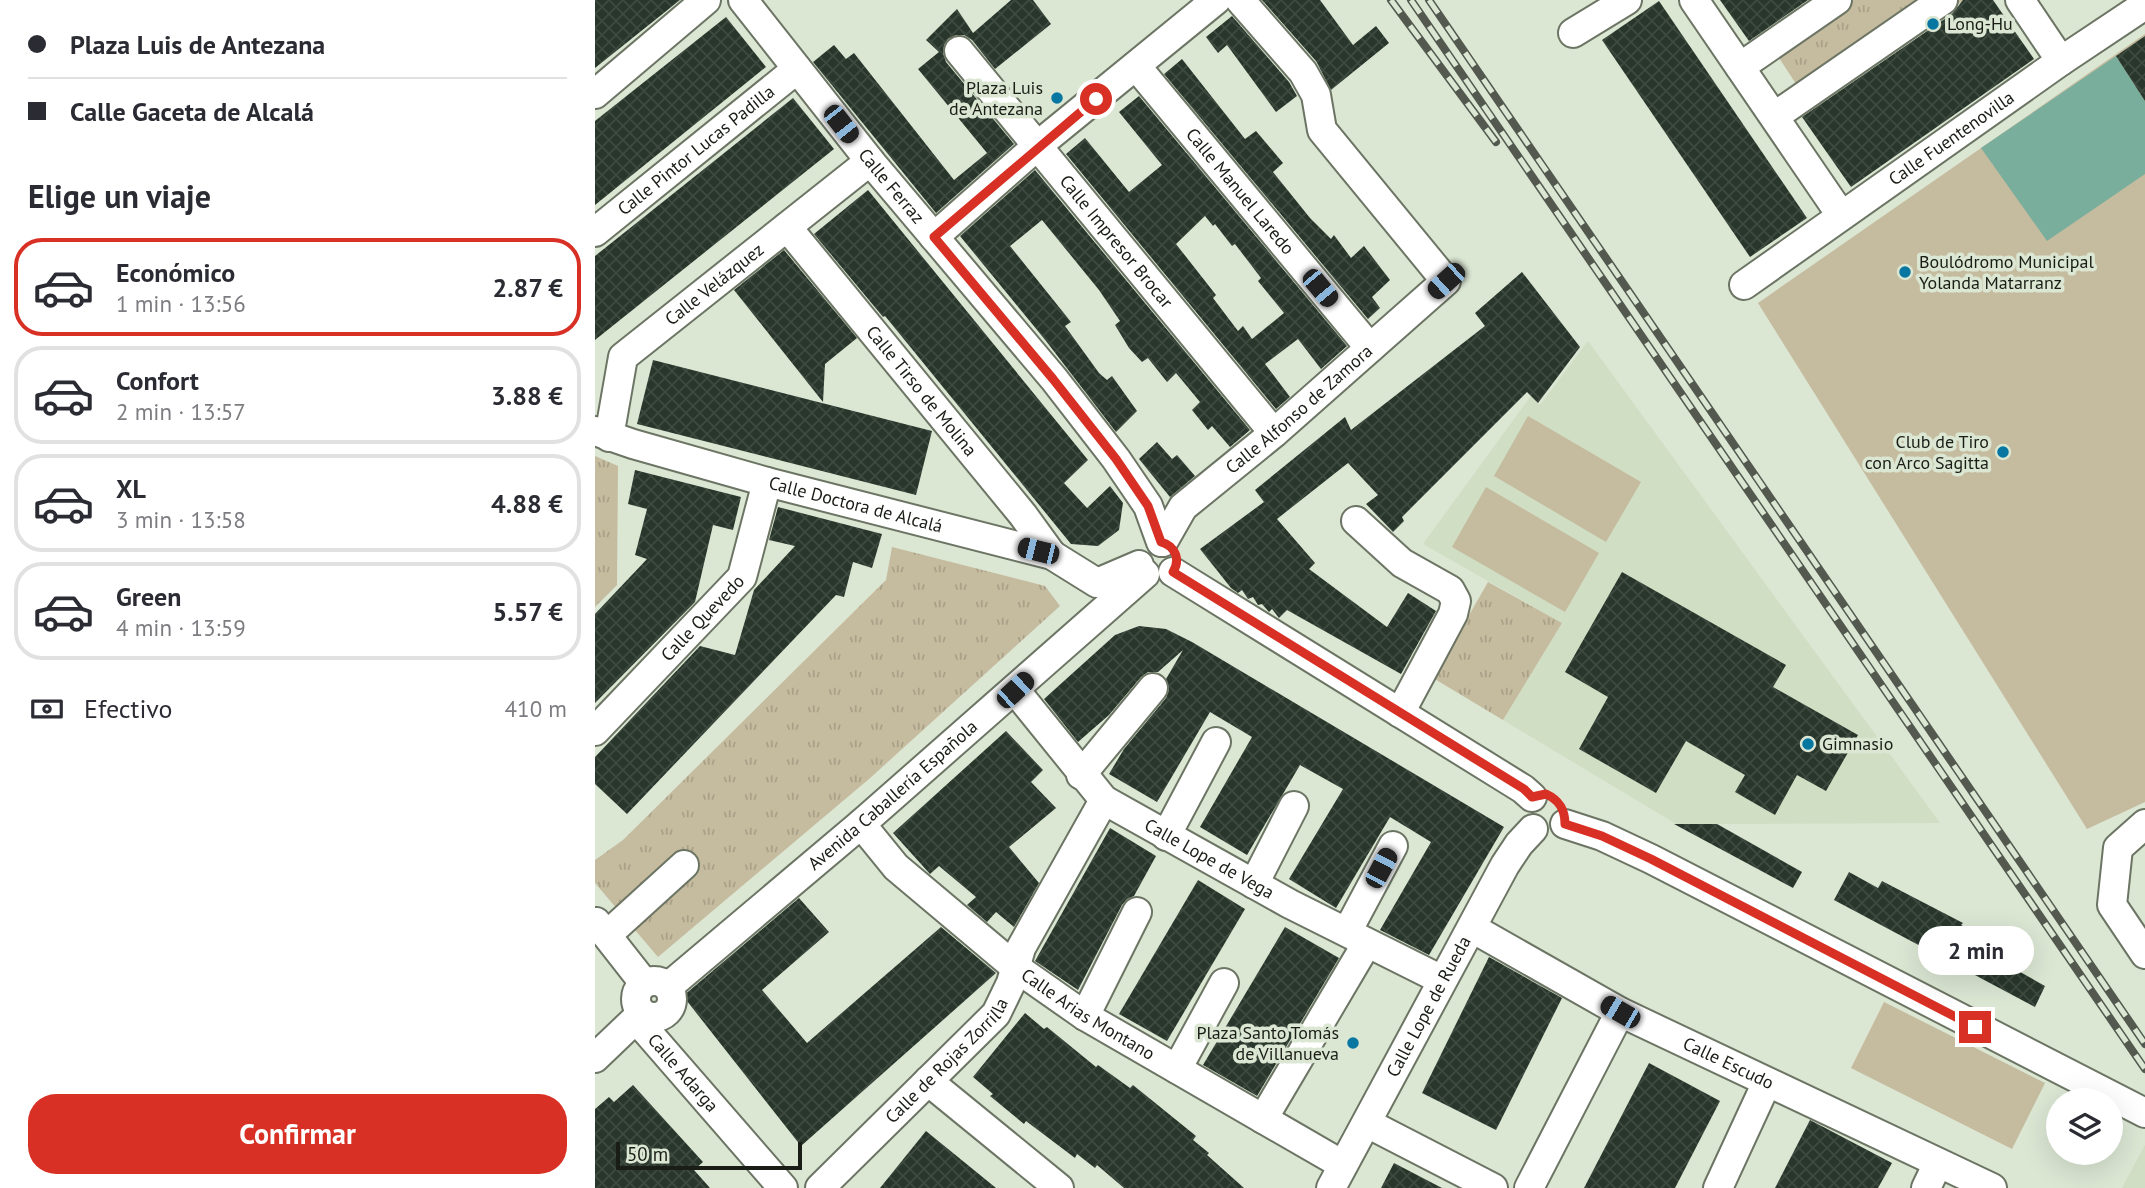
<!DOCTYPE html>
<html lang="es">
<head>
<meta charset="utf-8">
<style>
  :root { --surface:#fff; --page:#f7f7f7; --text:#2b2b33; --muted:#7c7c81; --line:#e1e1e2; --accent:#d93025 }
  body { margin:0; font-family:"PT Sans",sans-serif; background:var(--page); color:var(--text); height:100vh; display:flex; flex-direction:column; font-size:26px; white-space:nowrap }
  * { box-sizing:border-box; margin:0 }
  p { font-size:23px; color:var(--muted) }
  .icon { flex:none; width:38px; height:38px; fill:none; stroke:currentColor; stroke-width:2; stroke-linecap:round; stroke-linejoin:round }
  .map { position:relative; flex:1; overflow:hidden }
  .panel { display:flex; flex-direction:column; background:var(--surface); width:595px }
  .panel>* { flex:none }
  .guide { display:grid; align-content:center; height:154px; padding:0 28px; background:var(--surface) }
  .fabs { position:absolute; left:1451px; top:1088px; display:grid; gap:14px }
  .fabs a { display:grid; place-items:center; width:77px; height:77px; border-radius:50%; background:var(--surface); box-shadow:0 7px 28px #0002; font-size:35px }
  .scale { position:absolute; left:21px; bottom:18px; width:186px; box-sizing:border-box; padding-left:7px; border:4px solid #191d16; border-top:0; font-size:19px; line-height:24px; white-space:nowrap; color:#191d16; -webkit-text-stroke:5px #dbe6d3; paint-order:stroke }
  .end { position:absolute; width:32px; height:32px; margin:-16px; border:9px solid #d93025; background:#fff; box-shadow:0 0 0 4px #fff }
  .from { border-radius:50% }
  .bubble { position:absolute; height:49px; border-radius:24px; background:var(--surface); box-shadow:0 7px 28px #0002; font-size:23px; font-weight:800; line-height:49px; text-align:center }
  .car { position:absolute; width:21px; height:42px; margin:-21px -10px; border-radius:9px; box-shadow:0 0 5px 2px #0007; background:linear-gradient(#222 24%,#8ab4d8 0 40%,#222 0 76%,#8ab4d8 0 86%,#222 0) }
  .guide b { display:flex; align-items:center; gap:24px; height:66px; font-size:26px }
  .guide b+b { border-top:2px solid var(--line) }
  .guide i { width:18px; height:18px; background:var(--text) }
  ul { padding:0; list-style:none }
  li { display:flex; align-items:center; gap:21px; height:98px; margin:0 14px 10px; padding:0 14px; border:4px solid var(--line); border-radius:28px }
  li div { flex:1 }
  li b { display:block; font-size:26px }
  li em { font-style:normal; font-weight:800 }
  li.current { border-color:var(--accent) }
  li>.icon { width:63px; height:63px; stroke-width:1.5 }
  h2 { padding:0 28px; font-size:32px; line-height:84px }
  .pay { display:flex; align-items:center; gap:18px; height:77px; padding:0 28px; font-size:26px }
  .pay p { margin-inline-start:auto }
  .primary-button { display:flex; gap:14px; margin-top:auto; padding:14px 28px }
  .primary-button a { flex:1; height:80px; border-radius:28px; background:var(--accent); color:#fff; font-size:28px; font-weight:800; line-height:80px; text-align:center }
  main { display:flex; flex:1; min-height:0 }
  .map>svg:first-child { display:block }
  .built { fill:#d0dec4 }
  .grass { fill:#c5bb9f }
  .park { fill:url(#park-tufts) }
  .water { fill:#7aae9c }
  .building { fill:url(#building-cross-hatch); fill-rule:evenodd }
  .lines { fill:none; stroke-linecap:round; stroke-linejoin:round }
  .minor-casing { stroke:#6c7564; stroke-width:32 }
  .minor { stroke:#fff; stroke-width:28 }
  .rail-casing { stroke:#53594f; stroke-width:8 }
  .rail { stroke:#dbe6d3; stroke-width:5; stroke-dasharray:16; stroke-linecap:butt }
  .route { stroke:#d93025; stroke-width:9 }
  .poi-dot { fill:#0777a1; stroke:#dbe6d3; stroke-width:2.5 }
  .labels { text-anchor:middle; stroke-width:7; stroke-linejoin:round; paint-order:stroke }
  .poi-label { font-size:18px; fill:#191d16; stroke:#dbe6d3; text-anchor:start }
  .street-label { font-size:18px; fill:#191d16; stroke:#dbe6d3 }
</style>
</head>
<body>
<main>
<section class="panel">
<div class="guide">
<b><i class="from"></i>Plaza Luis de Antezana</b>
<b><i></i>Calle Gaceta de Alcalá</b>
</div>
<h2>Elige un viaje</h2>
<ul>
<li class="current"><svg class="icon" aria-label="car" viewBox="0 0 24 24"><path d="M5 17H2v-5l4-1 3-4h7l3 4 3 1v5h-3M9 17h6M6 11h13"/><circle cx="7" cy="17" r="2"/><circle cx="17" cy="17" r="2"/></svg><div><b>Económico</b><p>1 min · 13:56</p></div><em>2.87 €</em></li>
<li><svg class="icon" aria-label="car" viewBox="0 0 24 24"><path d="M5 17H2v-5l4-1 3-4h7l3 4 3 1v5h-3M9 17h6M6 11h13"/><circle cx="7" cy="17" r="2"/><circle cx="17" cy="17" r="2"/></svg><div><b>Confort</b><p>2 min · 13:57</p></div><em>3.88 €</em></li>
<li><svg class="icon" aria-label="car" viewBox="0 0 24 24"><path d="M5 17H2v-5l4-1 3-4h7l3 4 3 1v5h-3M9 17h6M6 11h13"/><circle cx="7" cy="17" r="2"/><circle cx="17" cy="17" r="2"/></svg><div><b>XL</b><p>3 min · 13:58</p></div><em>4.88 €</em></li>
<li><svg class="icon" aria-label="car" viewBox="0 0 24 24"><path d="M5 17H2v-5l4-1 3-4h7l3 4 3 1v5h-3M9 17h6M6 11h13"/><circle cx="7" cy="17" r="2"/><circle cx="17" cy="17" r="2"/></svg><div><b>Green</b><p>4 min · 13:59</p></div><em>5.57 €</em></li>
</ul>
<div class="pay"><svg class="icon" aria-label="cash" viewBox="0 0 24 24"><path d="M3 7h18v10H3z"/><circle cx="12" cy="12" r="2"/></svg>Efectivo<p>410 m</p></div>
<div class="primary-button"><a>Confirmar</a></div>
</section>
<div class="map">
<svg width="1550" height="1188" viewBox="0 0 1550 1188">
  <defs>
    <pattern id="park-tufts" width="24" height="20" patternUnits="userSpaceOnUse" patternTransform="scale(1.75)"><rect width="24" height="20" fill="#c5bb9f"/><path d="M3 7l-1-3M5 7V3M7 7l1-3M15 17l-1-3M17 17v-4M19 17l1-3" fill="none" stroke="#a9a088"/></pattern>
    <pattern id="building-cross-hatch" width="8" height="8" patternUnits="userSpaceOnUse" patternTransform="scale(1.75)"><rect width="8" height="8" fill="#28362b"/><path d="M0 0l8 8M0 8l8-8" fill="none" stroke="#3e4a40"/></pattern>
  </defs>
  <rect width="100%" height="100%" fill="#dbe6d3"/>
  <g class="built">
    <polygon points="993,341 1345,823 1099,824 1093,831 908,720 967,623 828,544 936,396 945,405"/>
    <polygon points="1550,1145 1550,1188 1527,1188"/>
  </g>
  <g class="grass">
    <polygon points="1550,34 1550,802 1492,829 1163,303"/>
    <polygon points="933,416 1046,482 1011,542 899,476"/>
    <polygon points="891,487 1004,553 970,612 857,547"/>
    <polygon points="1289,1002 1450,1083 1417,1149 1256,1068"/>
  </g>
  <g class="park">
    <polygon points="1232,0 1369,0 1216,107 1173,41"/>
    <polygon points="0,456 23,466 22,585 0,607"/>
    <polygon points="297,547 450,586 465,606 274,779 63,957 0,883 0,860 28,840 291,580"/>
    <polygon points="893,582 967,623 908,720 838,678"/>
  </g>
  <polygon class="water" points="1521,56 1550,101 1550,174 1452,241 1386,148"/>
  <g class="building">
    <polygon points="0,0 85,0 0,68"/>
    <polygon points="416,0 438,0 456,24 400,69 377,40 369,35 361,35 353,39 349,45 348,53 351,62 419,144 341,213 218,62 239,45 251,59 259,53 359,180 392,153 323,69 344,52 331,40 362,9 378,33"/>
    <polygon points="667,0 725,0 758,45 781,26 794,43 736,90 721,61"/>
    <polygon points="1125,0 1213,0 1154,41"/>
    <polygon points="1368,0 1398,0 1439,59 1256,187 1207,117 1357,14"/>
    <polygon points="1064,1 1212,218 1155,257 1007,40"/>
    <polygon points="637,16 694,82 702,96 681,112 632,45 623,53 611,37"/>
    <polygon points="131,17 171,67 0,205 0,121"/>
    <polygon points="1550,36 1550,101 1521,56"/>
    <polygon points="587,59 650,139 661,131 688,163 678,172 715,218 736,239 739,235 756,258 769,246 795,280 777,297 785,308 773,319 569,74"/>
    <path d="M544,96l208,250 -26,23 -23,-30 -33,25 25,33 -14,12 -210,-255 19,-16 44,54 33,-27 -43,-53zM610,216l8,10 2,-2 17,22 3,-2 26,34 -3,3 26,32 -32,26 -9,-13 -5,5 -25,-33 3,-3 -40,-51z"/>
    <polygon points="198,98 239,149 0,340 0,256"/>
    <polygon points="440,170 655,430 635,447 617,426 613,430 597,410 605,402 581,373 572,382 553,358 547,362 534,348 520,325 525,321 504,290 447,220 415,246 476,322 470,326 504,373 512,380 517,376 542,411 521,432 451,341 365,236"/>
    <polygon points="273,190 493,460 469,483 492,508 515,486 528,503 524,530 503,546 476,544 290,316 288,317 219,234"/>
    <polygon points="189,250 262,338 230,364 228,402 139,290"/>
    <polygon points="927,272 985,347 943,403 932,392 807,517 809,521 798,532 771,504 783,495 753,463 682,519 720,563 714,569 792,627 813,593 841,611 806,674 692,610 684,618 677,609 674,612 667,604 663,605 658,597 653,599 647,590 643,593 636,588 605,549 669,502 660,490 750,417 756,430 890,326 880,313"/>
    <polygon points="58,360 337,431 321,495 42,424"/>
    <polygon points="562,442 577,459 582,455 600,476 575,497 544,459"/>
    <polygon points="40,470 146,497 138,530 118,525 100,602 0,703 0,614 52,559 40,555 52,509 33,504"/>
    <polygon points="183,507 287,534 277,568 258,562 249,597 241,595 32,814 0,784 0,757 105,646 140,655 159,590 200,546 174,540"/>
    <polygon points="1027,572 1191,665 1178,687 1263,735 1231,791 1202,775 1180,815 1140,792 1150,775 1091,741 1061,793 984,749 1013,697 970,672"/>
    <polygon points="544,626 571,629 597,642 909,827 834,955 785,930 836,842 795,817 741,908 694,879 748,789 705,765 652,855 605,827 657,737 615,712 562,802 514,774 529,749 571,698 574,690 571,679 588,650 563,672 553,672 546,677 514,715 483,742 449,699 520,635"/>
    <polygon points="411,731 448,770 436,782 461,808 414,847 444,883 419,927 401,912 392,922 372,905 381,897 344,866 335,874 298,833"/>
    <polygon points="1079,824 1122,824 1207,872 1198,888"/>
    <polygon points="515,828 561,856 539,896 532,899 527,905 483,990 440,961"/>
    <polygon points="1254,872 1283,888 1287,881 1368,923 1366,925 1392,939 1386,950 1450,986 1440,1007 1239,900"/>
    <polygon points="603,880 650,909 572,1041 524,1014"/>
    <polygon points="204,898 234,932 167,990 212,1043 346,927 401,973 206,1146 88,996"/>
    <polygon points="690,927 744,958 662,1096 608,1065"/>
    <polygon points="894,957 967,998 901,1130 827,1093"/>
    <polygon points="430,1013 449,1029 452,1027 501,1067 503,1065 535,1088 538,1085 601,1136 598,1140 614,1153 612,1155 649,1188 529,1188 502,1165 500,1168 482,1154 480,1158 431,1121 429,1124 395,1096 398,1094 378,1077"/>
    <polygon points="1054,1063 1125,1101 1080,1188 989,1188"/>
    <polygon points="38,1085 108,1162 99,1170 115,1188 0,1188 0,1109 14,1097 19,1102"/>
    <polygon points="1215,1120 1297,1163 1283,1188 1180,1188"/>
    <polygon points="331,1131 401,1188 285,1188"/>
    <polygon points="799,1163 847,1188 786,1188"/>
  </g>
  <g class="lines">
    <g class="minor-casing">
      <g id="minor">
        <path id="s1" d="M148,0l127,161 184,218 62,80 32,47 13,36"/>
        <polyline points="1099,0 1246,215"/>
        <polyline points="1425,0 1466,61 1550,5"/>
        <polyline points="978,33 1032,0"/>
        <path id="s2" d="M364,51l315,382"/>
        <path id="s3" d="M541,66l234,282"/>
        <polyline points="1145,67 1242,0"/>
        <polyline points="0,94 111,0"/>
        <polyline points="1180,116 1348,0"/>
        <path id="s4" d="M192,227l236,288 29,40"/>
        <path id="s5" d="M0,232l202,-163"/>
        <polyline points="339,237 441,147 621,0"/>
        <path id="s6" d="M1149,285l317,-224"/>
        <path id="s7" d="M0,431l38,13 134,38 285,73 45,28 42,-18"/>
        <path id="s8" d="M14,437l14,-80 247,-196"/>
        <polyline points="761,521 807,563 855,590 861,601 858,614 805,713"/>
        <path id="s9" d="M568,542l20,-35 91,-74 172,-152 -124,-151 -6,-35 -13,-23 -63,-72"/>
        <polyline points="578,572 928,789 937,797"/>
        <path id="s10" d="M420,690l89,110 186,104 152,76"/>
        <path id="s11" d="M0,731l147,-154 25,-95"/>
        <polyline points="486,775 558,688"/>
        <path id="s12" d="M266,824l35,43 119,100 70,49 258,149"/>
        <polyline points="970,824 1007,836 1056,859 1550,1113"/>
        <polyline points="1550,824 1523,848 1517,905 1550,954"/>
        <polyline points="571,836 621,742"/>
        <polyline points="659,884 699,806"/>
        <polyline points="1,922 49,983"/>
        <path id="s13" d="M877,928l148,84 372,176"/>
        <polyline points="752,932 798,846"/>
        <polyline points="12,935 89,865"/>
        <circle cx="59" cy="999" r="18"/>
        <path id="s14" d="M74,986l192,-162 284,-250"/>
        <polyline points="490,1016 542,912"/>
        <path id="s15" d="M42,1020l146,168"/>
        <polyline points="0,1058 47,1013"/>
        <polyline points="582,1069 629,983"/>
        <polyline points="333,1081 464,1188"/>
        <polyline points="668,1119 772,943"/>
        <polyline points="772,1123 898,1188"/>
        <path id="s16" d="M225,1188l176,-174 15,-31 10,-35 83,-148"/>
        <path id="s17" d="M736,1188l174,-323 14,-21 14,-15"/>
        <polyline points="934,1188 1025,1012"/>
        <polyline points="1123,1188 1172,1082"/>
        <polyline points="1331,1188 1343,1163"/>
      </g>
    </g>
    <use href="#minor" class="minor"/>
    <g class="rail-casing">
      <g id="rail">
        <polyline points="796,0 901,142"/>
        <polyline points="816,0 1550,1069"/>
        <polyline points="834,0 1550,1044"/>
      </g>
    </g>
    <use href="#rail" class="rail"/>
  </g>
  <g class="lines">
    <path class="route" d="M501,99l-162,138 119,142 63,80 32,47 13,36c14,4 20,17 12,30l351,217 8,8 14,-3c13,6 19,15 19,30l37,12 49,23 324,168"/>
  </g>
  <g class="poi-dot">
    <circle cx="1338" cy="24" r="7"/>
    <circle cx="462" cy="98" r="7"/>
    <circle cx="1310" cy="272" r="7"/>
    <circle cx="1408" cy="452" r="7"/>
    <circle cx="1213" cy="744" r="7"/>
    <circle cx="758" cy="1043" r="7"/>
  </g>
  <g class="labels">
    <g class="poi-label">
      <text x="1352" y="30">Long-Hu</text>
      <text x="448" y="94" text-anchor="end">Plaza Luis<tspan x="448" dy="21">de Antezana</tspan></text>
      <text x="1324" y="268">Boulódromo Municipal<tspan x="1324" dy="21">Yolanda Matarranz</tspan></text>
      <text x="1394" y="448" text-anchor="end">Club de Tiro<tspan x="1394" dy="21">con Arco Sagitta</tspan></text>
      <text x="1227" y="750">Gimnasio</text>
      <text x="744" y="1039" text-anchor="end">Plaza Santo Tomás<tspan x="744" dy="21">de Villanueva</tspan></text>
    </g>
    <g class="street-label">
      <text dy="6" stroke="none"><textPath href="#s6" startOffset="254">Calle Fuentenovilla</textPath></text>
      <text dy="6" stroke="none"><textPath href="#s5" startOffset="130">Calle Pintor Lucas Padilla</textPath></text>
      <text dy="6" stroke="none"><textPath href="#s1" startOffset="238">Calle Ferraz</textPath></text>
      <text dy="6" stroke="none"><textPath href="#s3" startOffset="163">Calle Manuel Laredo</textPath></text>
      <text dy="6" stroke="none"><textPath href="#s2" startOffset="247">Calle Impresor Brocar</textPath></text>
      <text dy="6" stroke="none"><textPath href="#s8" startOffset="198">Calle Velázquez</textPath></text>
      <text dy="6" stroke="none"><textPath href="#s4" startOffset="212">Calle Tirso de Molina</textPath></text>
      <text dy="6" stroke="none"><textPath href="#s9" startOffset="192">Calle Alfonso de Zamora</textPath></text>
      <text dy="6" stroke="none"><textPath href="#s7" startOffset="271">Calle Doctora de Alcalá</textPath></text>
      <text dy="6" stroke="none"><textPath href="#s11" startOffset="156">Calle Quevedo</textPath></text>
      <text dy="6" stroke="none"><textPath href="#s14" startOffset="294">Avenida Caballería Española</textPath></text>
      <text dy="6" stroke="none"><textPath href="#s10" startOffset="262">Calle Lope de Vega</textPath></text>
      <text dy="6" stroke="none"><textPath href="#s17" startOffset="206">Calle Lope de Rueda</textPath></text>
      <text dy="6" stroke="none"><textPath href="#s12" startOffset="298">Calle Arias Montano</textPath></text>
      <text dy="6" stroke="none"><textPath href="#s16" startOffset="180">Calle de Rojas Zorrilla</textPath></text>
      <text dy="6" stroke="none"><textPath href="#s13" startOffset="290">Calle Escudo</textPath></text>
      <text dy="6" stroke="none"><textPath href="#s15" startOffset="70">Calle Adarga</textPath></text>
    </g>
  </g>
</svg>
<div class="fabs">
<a><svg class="icon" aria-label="layers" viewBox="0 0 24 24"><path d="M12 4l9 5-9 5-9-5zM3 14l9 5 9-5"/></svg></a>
</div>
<div class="scale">50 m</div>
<i class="end from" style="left:501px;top:99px"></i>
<i class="end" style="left:1380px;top:1027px"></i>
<div class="bubble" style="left:1323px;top:926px;width:116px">2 min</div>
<i class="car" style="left:246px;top:124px;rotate:142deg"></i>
<i class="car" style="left:851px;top:281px;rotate:228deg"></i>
<i class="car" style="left:725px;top:288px;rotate:140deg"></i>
<i class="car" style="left:443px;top:551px;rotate:284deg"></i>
<i class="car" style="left:420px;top:690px;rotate:47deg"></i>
<i class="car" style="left:786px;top:868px;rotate:28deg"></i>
<i class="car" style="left:1025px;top:1012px;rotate:300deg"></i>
</div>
</main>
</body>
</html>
